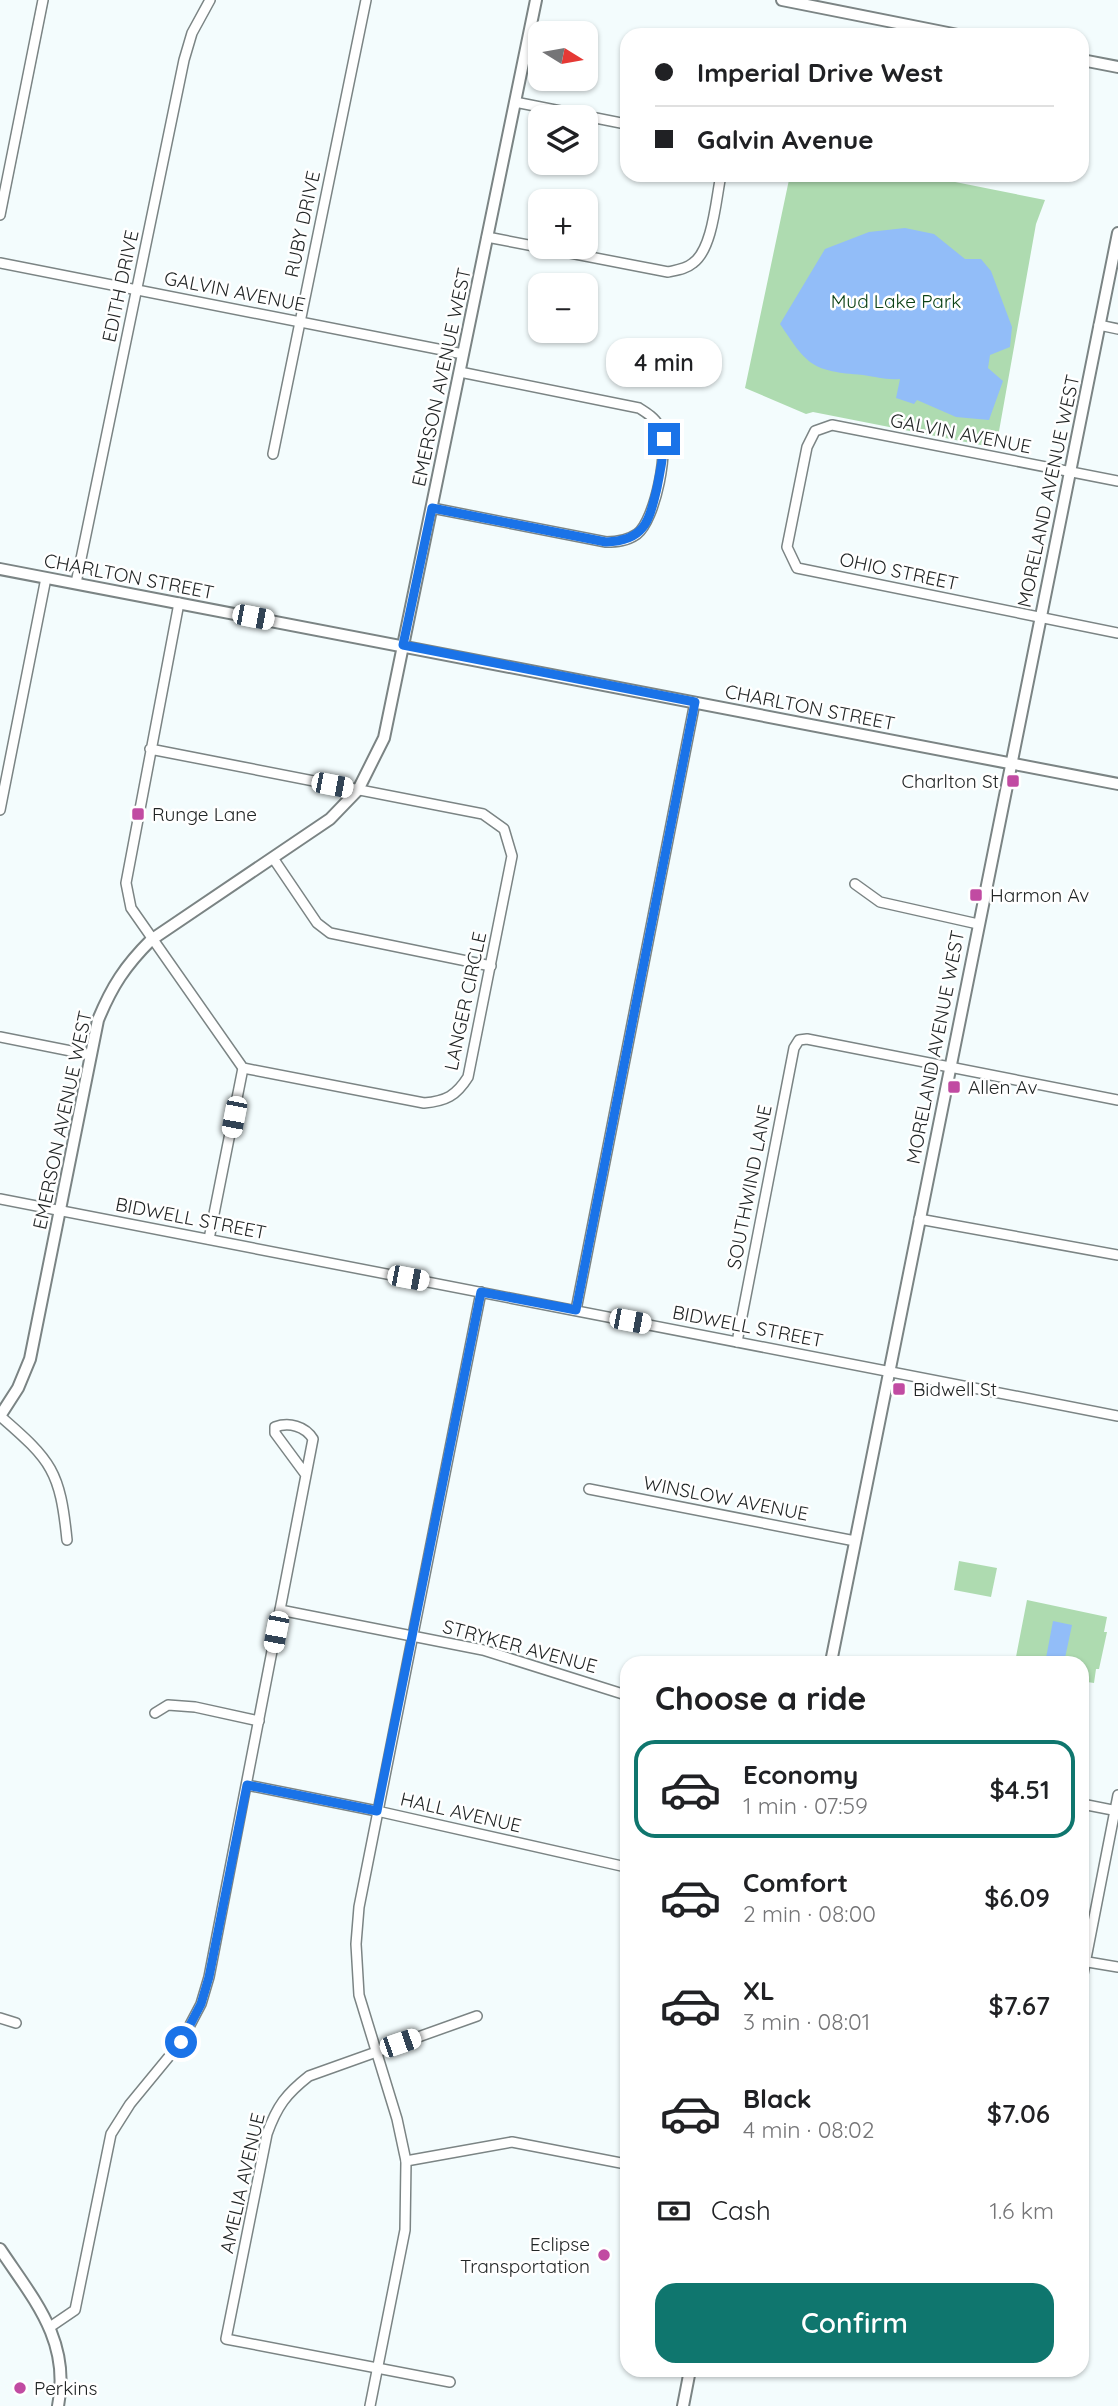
<!DOCTYPE html>
<html lang="en">
<head>
<meta charset="utf-8">
<style>
  :root { --surface:#fff; --page:#f2f2f2; --text:#202124; --muted:#757577; --line:#e0e0e0; --accent:#0f766e }
  body { margin:0; font-family:Quicksand,sans-serif; background:var(--page); color:var(--text); height:100vh; display:flex; flex-direction:column; font-size:26px; white-space:nowrap }
  * { box-sizing:border-box; margin:0 }
  p { font-size:23px; color:var(--muted) }
  .icon { flex:none; width:38px; height:38px; fill:none; stroke:currentColor; stroke-width:2; stroke-linecap:round; stroke-linejoin:round }
  .map { position:relative; flex:1; overflow:hidden }
  .side { position:absolute; left:620px; top:1656px; width:469px; height:721px; display:flex; flex-direction:column; background:var(--surface); border-radius:21px; box-shadow:0 2px 5px #0004 }
  .side>* { flex:none }
  .banner { position:absolute; left:620px; top:28px; width:469px; height:154px; border-radius:21px; box-shadow:0 2px 5px #0004; display:grid; align-content:center; height:154px; padding:0 35px; background:var(--surface) }
  .needle { width:46px; rotate:101deg }
  .tools { position:absolute; left:528px; top:21px; display:grid; gap:14px }
  .tools a { display:grid; place-items:center; width:70px; height:70px; border-radius:14px; background:var(--surface); box-shadow:0 2px 5px #0004; font-size:35px }
  .end { position:absolute; width:32px; height:32px; margin:-16px; border:9px solid #1a73e8; background:#fff; box-shadow:0 0 0 4px #fff }
  .from { border-radius:50% }
  .bubble { position:absolute; height:49px; border-radius:21px; background:var(--surface); box-shadow:0 2px 5px #0004; font-size:23px; font-weight:600; line-height:49px; text-align:center }
  .car { position:absolute; width:21px; height:42px; margin:-21px -10px; border-radius:9px; box-shadow:0 0 5px 2px #0007; background:linear-gradient(#fff 24%,#345 0 40%,#fff 0 76%,#345 0 86%,#fff 0) }
  .banner b { display:flex; align-items:center; gap:24px; height:66px; font-size:26px }
  .banner b+b { border-top:2px solid var(--line) }
  .banner i { width:18px; height:18px; background:var(--text) }
  ul { padding:0; list-style:none }
  li { display:flex; align-items:center; gap:21px; height:98px; margin:0 14px 10px; padding:0 21px; border:4px solid transparent; border-radius:21px }
  li div { flex:1 }
  li b { display:block; font-size:26px }
  li em { font-style:normal; font-weight:600 }
  li.on { border-color:var(--accent) }
  li>.icon { width:63px; height:63px; stroke-width:1.5 }
  h2 { padding:0 35px; font-size:32px; line-height:84px }
  .pay { display:flex; align-items:center; gap:18px; height:77px; padding:0 35px; font-size:26px }
  .pay p { margin-inline-start:auto }
  .button { display:flex; gap:14px; margin-top:auto; padding:14px 35px }
  .button a { flex:1; height:80px; border-radius:21px; background:var(--accent); color:#fff; font-size:28px; font-weight:600; line-height:80px; text-align:center }
  .map>svg:first-child { display:block }
  .green { fill:#aedbb0 }
  .water { fill:#92bdf8 }
  .lines { fill:none; stroke-linecap:round; stroke-linejoin:round }
  .minor-casing { stroke:#7b8484; stroke-width:12 }
  .tertiary-casing { stroke:#7b8484; stroke-width:14 }
  .minor { stroke:#fff; stroke-width:9 }
  .tertiary { stroke:#fff; stroke-width:10 }
  .route { stroke:#1a73e8; stroke-width:9 }
  .poi-dot { fill:#c14ba2; stroke:#fff; stroke-width:2.5 }
  .labels { text-anchor:middle; stroke-width:5; stroke-linejoin:round; paint-order:stroke }
  .street-label { font-size:19px; fill:#222626; stroke:#fff }
  .park-label { font-size:19px; fill:#0c4216; stroke:#fff }
  .poi-label { font-size:19px; fill:#222626; stroke:#fff; text-anchor:start }
</style>
</head>
<body>
<div class="map">
<svg width="1118" height="2406" viewBox="0 0 1118 2406">
  <rect width="100%" height="100%" fill="#f3fcfd"/>
  <g class="green">
    <polygon points="790,175 920,175 1045,200 1036,224 996,448 813,412 806,414 745,388"/>
    <polygon points="959,1561 997,1568 991,1597 954,1590"/>
    <polygon points="1027,1600 1107,1617 1104,1632 1107,1632 1099,1669 1096,1669 1094,1683 1087,1682 1084,1697 1082,1696 1082,1662 1015,1662"/>
  </g>
  <g class="water">
    <path d="M905,228l29,6 31,25h16l10,12 21,56 -2,20 -20,8 -2,13 15,13 -14,39 -33,-3 -39,-17 -3,4 -18,-6 4,-19c-16,1 -22,-2 -37,-4 -51,-4 -55,-9 -83,-51l45,-75 44,-17z"/>
    <polygon points="1053,1621 1072,1625 1065,1658 1068,1659 1067,1662 1046,1658"/>
  </g>
  <g class="lines">
    <g class="minor-casing">
      <g id="minor">
        <polyline points="515,102 626,124"/>
        <polyline points="0,215 43,0"/>
        <path d="M487,237l181,35c9,-2 18,-3 25,-9 20,-14 23,-65 28,-88"/>
        <polyline points="0,263 463,354"/>
        <polyline points="1099,325 1118,329"/>
        <polyline points="273,454 366,0"/>
        <polyline points="1118,481 832,425 815,431 807,447 787,547 797,568 1118,633"/>
        <path d="M432,508l174,34c11,0 21,-1 31,-8 18,-13 34,-89 22,-108 -4,-8 -12,-13 -20,-18l-179,-36"/>
        <polyline points="76,583 184,60 192,33 210,0"/>
        <path d="M150,749l333,65 21,15 8,27 -44,221c-12,19 -22,24 -44,26l-181,-35 -112,-160 -5,-25 53,-280"/>
        <polyline points="0,810 46,578"/>
        <polyline points="273,858 317,923 330,933 491,966"/>
        <polyline points="855,884 880,902 978,924"/>
        <polyline points="0,1037 91,1055"/>
        <polyline points="0,1199 1118,1416"/>
        <polyline points="919,1219 1118,1255"/>
        <polyline points="209,1239 243,1068"/>
        <polyline points="576,1310 695,702"/>
        <polyline points="737,1342 794,1048 799,1040 807,1039 1118,1100"/>
        <path d="M0,1416c52,45 60,55 67,124"/>
        <polyline points="589,1489 855,1541"/>
        <polyline points="280,1610 483,1650 626,1695"/>
        <polyline points="155,1713 168,1705 195,1707 259,1721"/>
        <polyline points="247,1785 377,1811 626,1867"/>
        <polyline points="1082,1804 1118,1811"/>
        <polyline points="1082,1961 1118,1967"/>
        <polyline points="1082,1979 1118,1795"/>
        <polyline points="0,2018 16,2023"/>
        <polyline points="406,2161 512,2142 626,2164"/>
        <path d="M50,2327l25,-17 36,-176 19,-30 51,-62 20,-38 8,-27 104,-538c-8,-13 -24,-17 -38,-12v6l31,42"/>
        <path d="M450,2382l-224,-43 41,-205c10,-28 19,-40 42,-58l168,-60"/>
        <polyline points="370,2406 405,2230 406,2161 397,2119 359,1995 356,1944 359,1907 481,1292"/>
      </g>
    </g>
    <g class="tertiary-casing">
      <g id="tertiary">
        <polyline points="782,0 958,35"/>
        <polyline points="1082,60 1118,67"/>
        <polyline points="0,569 1118,784"/>
        <path d="M0,1416l18,-28 12,-29 68,-339c14,-34 27,-54 53,-80l179,-121 28,-29 26,-52 152,-738"/>
        <polyline points="831,1662 1118,233"/>
        <path d="M0,2249c34,51 71,92 58,157"/>
        <polyline points="683,2406 690,2370"/>
      </g>
    </g>
    <use href="#minor" class="minor"/>
    <use href="#tertiary" class="tertiary"/>
  </g>
  <g class="lines">
    <path class="route" d="M181,2042l20,-38 8,-27 38,-192 130,26 104,-519 95,18 119,-608 -292,-57 29,-137 174,34c39,-1 43,-21 51,-54 3,-17 7,-32 7,-49"/>
  </g>
  <g class="poi-dot">
    <rect x="1006" y="774" width="14" height="14" rx="3.5"/>
    <rect x="131" y="807" width="14" height="14" rx="3.5"/>
    <rect x="969" y="888" width="14" height="14" rx="3.5"/>
    <rect x="947" y="1080" width="14" height="14" rx="3.5"/>
    <rect x="892" y="1382" width="14" height="14" rx="3.5"/>
    <circle cx="604" cy="2255" r="7"/>
    <circle cx="20" cy="2388" r="7"/>
  </g>
  <g class="labels">
    <g class="street-label">
      <text transform="translate(302 224) rotate(-78)" y="7">RUBY DRIVE</text>
      <text transform="translate(120 286) rotate(-78)" y="7">EDITH DRIVE</text>
      <text transform="translate(235 291) rotate(11)" y="7">GALVIN AVENUE</text>
      <text transform="translate(441 377) rotate(-78)" y="7">EMERSON AVENUE WEST</text>
      <text transform="translate(961 433) rotate(11)" y="7">GALVIN AVENUE</text>
      <text transform="translate(1048 491) rotate(-78)" y="7">MORELAND AVENUE WEST</text>
      <text transform="translate(899 571) rotate(12)" y="7">OHIO STREET</text>
      <text transform="translate(129 576) rotate(11)" y="7">CHARLTON STREET</text>
      <text transform="translate(810 707) rotate(11)" y="7">CHARLTON STREET</text>
      <text transform="translate(465 1001) rotate(-78)" y="7">LANGER CIRCLE</text>
      <text transform="translate(935 1047) rotate(-79)" y="7">MORELAND AVENUE WEST</text>
      <text transform="translate(62 1120) rotate(-78)" y="7">EMERSON AVENUE WEST</text>
      <text transform="translate(749 1187) rotate(-79)" y="7">SOUTHWIND LANE</text>
      <text transform="translate(191 1218) rotate(11)" y="7">BIDWELL STREET</text>
      <text transform="translate(748 1326) rotate(11)" y="7">BIDWELL STREET</text>
      <text transform="translate(726 1498) rotate(11)" y="7">WINSLOW AVENUE</text>
      <text transform="translate(520 1646) rotate(15)" y="7">STRYKER AVENUE</text>
      <text transform="translate(461 1812) rotate(13)" y="7">HALL AVENUE</text>
      <text transform="translate(242 2183) rotate(-77)" y="7">AMELIA AVENUE</text>
    </g>
    <g class="park-label">
      <text x="896" y="308">Mud Lake Park</text>
    </g>
    <g class="poi-label">
      <text x="999" y="788" text-anchor="end">Charlton St</text>
      <text x="152" y="821">Runge Lane</text>
      <text x="990" y="902">Harmon Av</text>
      <text x="968" y="1094">Allen Av</text>
      <text x="913" y="1396">Bidwell St</text>
      <text x="590" y="2251" text-anchor="end">Eclipse<tspan x="590" dy="22">Transportation</tspan></text>
      <text x="34" y="2395">Perkins</text>
    </g>
  </g>
</svg>
<div class="tools">
<a><svg class="needle" viewBox="-14 -14 28 28"><path d="M0-13l5 13h-10z" fill="#e53935"/><path d="M0 13l5-13h-10z" fill="#757577"/></svg></a>
<a><svg class="icon" aria-label="layers" viewBox="0 0 24 24"><path d="M12 4l9 5-9 5-9-5zM3 14l9 5 9-5"/></svg></a>
<a>+</a>
<a>−</a>
</div>
<i class="end from" style="left:181px;top:2042px"></i>
<i class="end" style="left:664px;top:439px"></i>
<div class="bubble" style="left:606px;top:338px;width:116px">4 min</div>
<i class="car" style="left:253px;top:617px;rotate:101deg"></i>
<i class="car" style="left:332px;top:785px;rotate:101deg"></i>
<i class="car" style="left:234px;top:1117px;rotate:191deg"></i>
<i class="car" style="left:408px;top:1278px;rotate:101deg"></i>
<i class="car" style="left:630px;top:1321px;rotate:101deg"></i>
<i class="car" style="left:276px;top:1632px;rotate:191deg"></i>
<i class="car" style="left:400px;top:2043px;rotate:71deg"></i>
<div class="banner">
<b><i class="from"></i>Imperial Drive West</b>
<b><i></i>Galvin Avenue</b>
</div>
<section class="side">
<h2>Choose a ride</h2>
<ul>
<li class="on"><svg class="icon" aria-label="car" viewBox="0 0 24 24"><path d="M5 17H2v-5l4-1 3-4h7l3 4 3 1v5h-3M9 17h6M6 11h13"/><circle cx="7" cy="17" r="2"/><circle cx="17" cy="17" r="2"/></svg><div><b>Economy</b><p>1 min · 07:59</p></div><em>$4.51</em></li>
<li><svg class="icon" aria-label="car" viewBox="0 0 24 24"><path d="M5 17H2v-5l4-1 3-4h7l3 4 3 1v5h-3M9 17h6M6 11h13"/><circle cx="7" cy="17" r="2"/><circle cx="17" cy="17" r="2"/></svg><div><b>Comfort</b><p>2 min · 08:00</p></div><em>$6.09</em></li>
<li><svg class="icon" aria-label="car" viewBox="0 0 24 24"><path d="M5 17H2v-5l4-1 3-4h7l3 4 3 1v5h-3M9 17h6M6 11h13"/><circle cx="7" cy="17" r="2"/><circle cx="17" cy="17" r="2"/></svg><div><b>XL</b><p>3 min · 08:01</p></div><em>$7.67</em></li>
<li><svg class="icon" aria-label="car" viewBox="0 0 24 24"><path d="M5 17H2v-5l4-1 3-4h7l3 4 3 1v5h-3M9 17h6M6 11h13"/><circle cx="7" cy="17" r="2"/><circle cx="17" cy="17" r="2"/></svg><div><b>Black</b><p>4 min · 08:02</p></div><em>$7.06</em></li>
</ul>
<div class="pay"><svg class="icon" aria-label="cash" viewBox="0 0 24 24"><path d="M3 7h18v10H3z"/><circle cx="12" cy="12" r="2"/></svg>Cash<p>1.6 km</p></div>
<div class="button"><a>Confirm</a></div>
</section>
</div>
</body>
</html>
